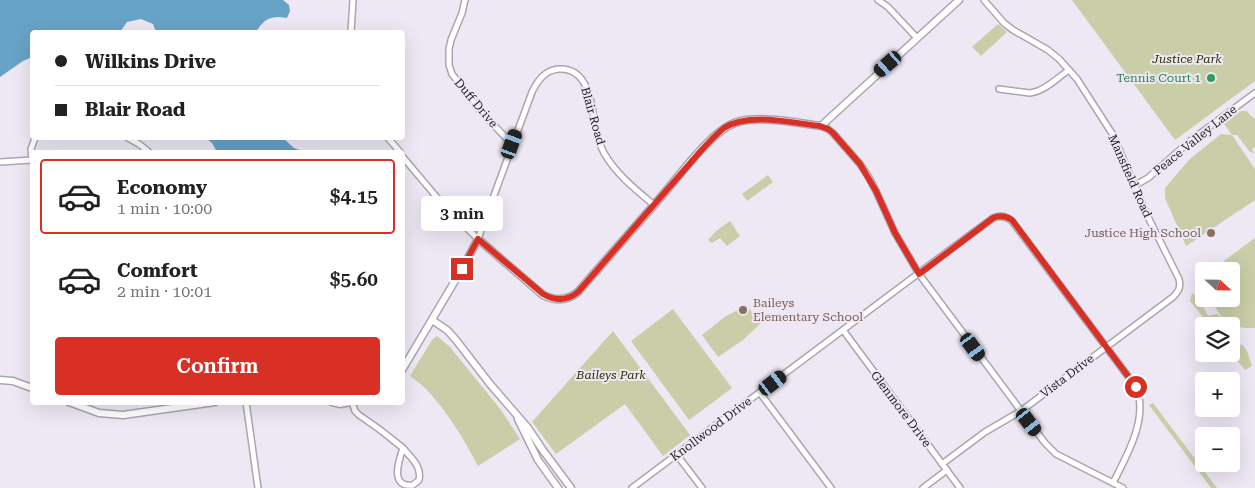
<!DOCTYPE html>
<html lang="en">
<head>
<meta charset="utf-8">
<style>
  :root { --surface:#fff; --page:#f6f6f6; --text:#222; --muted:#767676; --line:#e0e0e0; --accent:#d93025 }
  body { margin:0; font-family:"Roboto Serif",serif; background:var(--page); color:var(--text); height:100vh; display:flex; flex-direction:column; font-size:19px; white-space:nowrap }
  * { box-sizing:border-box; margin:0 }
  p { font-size:16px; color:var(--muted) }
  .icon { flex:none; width:28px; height:28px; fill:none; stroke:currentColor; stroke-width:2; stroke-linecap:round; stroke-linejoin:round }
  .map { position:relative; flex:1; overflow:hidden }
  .side { position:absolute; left:30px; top:150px; width:375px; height:255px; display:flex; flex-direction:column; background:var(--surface); border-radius:5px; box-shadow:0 5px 20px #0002 }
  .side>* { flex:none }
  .hud { position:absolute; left:30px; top:30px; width:375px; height:110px; border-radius:5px; box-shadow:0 5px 20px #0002; display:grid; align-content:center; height:110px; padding:0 25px; background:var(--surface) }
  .needle { width:32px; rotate:112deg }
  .buttons { position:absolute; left:1195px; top:262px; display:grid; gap:10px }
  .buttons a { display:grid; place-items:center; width:45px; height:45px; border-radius:5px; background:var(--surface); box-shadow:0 5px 20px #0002; font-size:25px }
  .end { position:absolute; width:22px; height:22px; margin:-11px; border:6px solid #d93025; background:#fff; box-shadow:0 0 0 2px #fff }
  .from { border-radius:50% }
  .bubble { position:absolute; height:35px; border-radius:5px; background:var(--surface); box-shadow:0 5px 20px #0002; font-size:16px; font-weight:600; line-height:35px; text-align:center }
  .car { position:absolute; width:15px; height:30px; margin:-15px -8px; border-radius:6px; box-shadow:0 0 4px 1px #0007; background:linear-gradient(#222 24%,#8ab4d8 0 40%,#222 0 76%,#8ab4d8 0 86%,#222 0) }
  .hud b { display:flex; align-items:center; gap:18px; height:48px; font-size:19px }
  .hud b+b { border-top:1px solid var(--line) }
  .hud i { width:12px; height:12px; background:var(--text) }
  ul { padding:9px 0 0; list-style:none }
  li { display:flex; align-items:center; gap:15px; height:75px; margin:0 10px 8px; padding:0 15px; border:2px solid transparent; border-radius:5px }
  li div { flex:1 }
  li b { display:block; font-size:19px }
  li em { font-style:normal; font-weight:600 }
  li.active { border-color:var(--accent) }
  li>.icon { width:45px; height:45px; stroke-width:1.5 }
  .action { display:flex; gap:10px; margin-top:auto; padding:10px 25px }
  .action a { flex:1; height:58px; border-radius:5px; background:var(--accent); color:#fff; font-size:20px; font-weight:600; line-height:58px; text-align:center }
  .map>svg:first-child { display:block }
  .green { fill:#c9cda8 }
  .water { fill:#67a3c7 }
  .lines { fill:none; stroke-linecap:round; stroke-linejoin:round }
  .minor-casing { stroke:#aba5b1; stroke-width:8 }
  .tertiary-casing { stroke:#aba5b1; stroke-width:9 }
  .minor { stroke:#fff; stroke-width:5 }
  .tertiary { stroke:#fff; stroke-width:6 }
  .route { stroke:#d93025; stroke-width:6 }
  .leisure-dot { fill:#2e9e5b; stroke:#ede8f4; stroke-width:2 }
  .education-dot { fill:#8d6e63; stroke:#ede8f4; stroke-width:2 }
  .labels { text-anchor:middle; stroke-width:4; stroke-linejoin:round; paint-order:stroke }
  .park-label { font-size:12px; font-style:italic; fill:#2b2e00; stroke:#ede8f4 }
  .leisure-label { font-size:12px; fill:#27864d; stroke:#ede8f4; text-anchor:end }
  .street-label { font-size:12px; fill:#201e22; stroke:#ede8f4 }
  .education-label { font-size:12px; fill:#785e54; stroke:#ede8f4; text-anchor:end }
</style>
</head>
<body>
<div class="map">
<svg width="1255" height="488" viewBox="0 0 1255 488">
  <rect width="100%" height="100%" fill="#ede8f4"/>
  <g class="green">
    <polygon points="1072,0 1255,0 1255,81 1175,140"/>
    <polygon points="998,24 1007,32 981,56 972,47"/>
    <polygon points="1241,111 1247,111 1250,115 1255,119 1255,147 1252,149 1254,153 1250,152 1237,135 1232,135 1255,169 1255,200 1186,246 1165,198 1165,188 1188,161 1196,154 1221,134 1232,135 1224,124"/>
    <polygon points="768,175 773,182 747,201 742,194"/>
    <polygon points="730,221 740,236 727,246 720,238 712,243 708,240 716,231"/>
    <path d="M1255,238v90c-25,1 -34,-6 -43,-29h19v-28h-16l10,-11z"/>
    <polygon points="1192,293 1200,300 1208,316 1217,314 1229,326 1210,326 1190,301"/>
    <polygon points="746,306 762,322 743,340 718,357 702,335 726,316"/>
    <polygon points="673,309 732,388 689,420 631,341"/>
    <polygon points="1231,329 1233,332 1232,343 1243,345 1247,351 1252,366 1245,370 1231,353"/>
    <polygon points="613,331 690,435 663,456 625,404 556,454 532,422"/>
    <path d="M437,336l13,11 51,63 19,29 -42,27c-14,-27 -31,-55 -53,-78 -4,-4 -10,-8 -15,-12l22,-36z"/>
    <polygon points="1153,403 1217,488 1211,488 1149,405"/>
  </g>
  <g class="water">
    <path d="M0,0h283l6,5 1,6 -3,7c-16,-3 -23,1 -31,14h-100l-3,-8 -12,-5 -14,3 -7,10h-88v25l-9,4 -23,16z"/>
    <polygon points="206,138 283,138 294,148 305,152 217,152 212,143"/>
  </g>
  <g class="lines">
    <g class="minor-casing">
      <g id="minor">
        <polyline points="465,0 462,13 451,40 449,49 449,65 452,74 482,113 512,144"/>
        <polyline points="878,0 888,7 917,38"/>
        <polyline points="351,32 353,0"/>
        <path d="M999,89l31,4c15,-2 27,-15 39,-23"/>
        <polyline points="821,126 828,129 833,133 860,164 868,176 876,191 895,233 919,274 1045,443 1056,454 1123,488"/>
        <polyline points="128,138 139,144 149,152"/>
        <polyline points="388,138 400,152"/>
        <path d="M402,156l43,51 33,32 54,-147c6,-12 13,-22 27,-23 33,-2 33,44 38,66 1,6 4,12 7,18 12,21 31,36 50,52"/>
        <polyline points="32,161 31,149 35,138"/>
        <polyline points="0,162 32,160"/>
        <polyline points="1134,186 1148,178 1190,141 1255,93"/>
        <polyline points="843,330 960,488"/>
        <polyline points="760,393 831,488"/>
        <polyline points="246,402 258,488"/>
        <polyline points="352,402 355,411 359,415 379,429 403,448"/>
        <path d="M403,448c8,10 19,18 16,32l-6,5c-24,3 -14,-25 -10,-37z"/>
        <polyline points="677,455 702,488"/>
        <path d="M942,464l43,-32 36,-21 152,-114c6,-6 8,-10 6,-18l-32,-64 -34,-80 -36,-56 -18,-20 -11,-9 -35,-20 -9,-7 -20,-23"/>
        <path d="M632,488l315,-236 46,-34c7,-3 13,-2 19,3l124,166c13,31 -9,68 -23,96"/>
        <polyline points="923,488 947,470"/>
      </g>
    </g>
    <g class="tertiary-casing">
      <g id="tertiary">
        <polyline points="432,320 447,330 456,340 490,384 528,428 542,449 571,488"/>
        <path d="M402,370l60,-101 16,-30 65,56c12,6 24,6 35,-3 29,-34 59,-67 88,-101 16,-19 32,-41 51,-57 7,-6 15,-11 24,-13 21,-5 57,2 80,5l138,-126"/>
        <polyline points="0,380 13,381 32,388"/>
        <polyline points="69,402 99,413 123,415 215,402"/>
        <polyline points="332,402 340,404 350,402"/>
        <polyline points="518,419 538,460 558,488"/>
      </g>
    </g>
    <use href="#minor" class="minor"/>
    <use href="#tertiary" class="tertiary"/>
  </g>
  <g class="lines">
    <path class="route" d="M462,269l16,-30 65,55c12,7 24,7 35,-2l121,-139c8,-9 16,-18 25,-25 25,-16 68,-5 96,-2l8,3 5,4 27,31 16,27 19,42 24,41 74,-56c7,-3 13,-2 19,2l124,167"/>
  </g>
  <circle class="leisure-dot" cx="1211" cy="78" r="5"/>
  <g class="education-dot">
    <circle cx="1211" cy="233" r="5"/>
    <circle cx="743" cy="310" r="5"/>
  </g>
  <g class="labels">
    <g class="park-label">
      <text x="1187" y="63">Justice Park</text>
      <text x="611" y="379">Baileys Park</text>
    </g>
    <g class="leisure-label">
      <text x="1201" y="82">Tennis Court 1</text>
    </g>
    <g class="street-label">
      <text transform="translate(476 103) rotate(50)" y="4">Duff Drive</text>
      <text transform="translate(593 116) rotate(74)" y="4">Blair Road</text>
      <text transform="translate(1195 140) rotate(-39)" y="4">Peace Valley Lane</text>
      <text transform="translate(1130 176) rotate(66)" y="4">Mansfield Road</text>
      <text transform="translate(1067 376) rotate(-37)" y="4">Vista Drive</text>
      <text transform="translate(901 409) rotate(53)" y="4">Glenmore Drive</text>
      <text transform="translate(711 429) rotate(-37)" y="4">Knollwood Drive</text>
    </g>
    <g class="education-label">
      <text x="1201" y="237">Justice High School</text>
      <text x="753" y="307" text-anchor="start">Baileys<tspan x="753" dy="14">Elementary School</tspan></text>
    </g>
  </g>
</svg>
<div class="buttons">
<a><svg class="needle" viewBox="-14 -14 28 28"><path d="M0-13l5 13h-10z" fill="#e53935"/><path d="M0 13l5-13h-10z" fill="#767676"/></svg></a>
<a><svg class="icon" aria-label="layers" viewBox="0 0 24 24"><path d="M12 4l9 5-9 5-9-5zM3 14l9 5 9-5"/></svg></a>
<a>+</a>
<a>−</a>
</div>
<i class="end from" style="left:1136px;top:387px"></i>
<i class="end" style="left:462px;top:269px"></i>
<div class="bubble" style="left:421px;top:196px;width:82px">3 min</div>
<i class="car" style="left:888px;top:64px;rotate:229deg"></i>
<i class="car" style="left:512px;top:144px;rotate:20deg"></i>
<i class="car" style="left:973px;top:347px;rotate:144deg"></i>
<i class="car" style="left:773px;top:383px;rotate:53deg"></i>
<i class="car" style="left:1029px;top:422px;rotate:143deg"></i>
<div class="hud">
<b><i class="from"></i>Wilkins Drive</b>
<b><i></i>Blair Road</b>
</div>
<section class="side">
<ul>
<li class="active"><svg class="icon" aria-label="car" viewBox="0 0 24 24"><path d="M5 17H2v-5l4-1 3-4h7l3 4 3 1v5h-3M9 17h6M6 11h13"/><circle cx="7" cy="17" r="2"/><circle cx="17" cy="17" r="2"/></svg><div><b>Economy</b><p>1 min · 10:00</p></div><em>$4.15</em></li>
<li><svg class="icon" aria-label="car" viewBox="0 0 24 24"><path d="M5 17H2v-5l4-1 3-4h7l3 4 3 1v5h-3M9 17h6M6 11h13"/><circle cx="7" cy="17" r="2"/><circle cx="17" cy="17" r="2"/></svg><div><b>Comfort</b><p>2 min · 10:01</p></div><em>$5.60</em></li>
</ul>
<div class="action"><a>Confirm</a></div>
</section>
</div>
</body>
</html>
